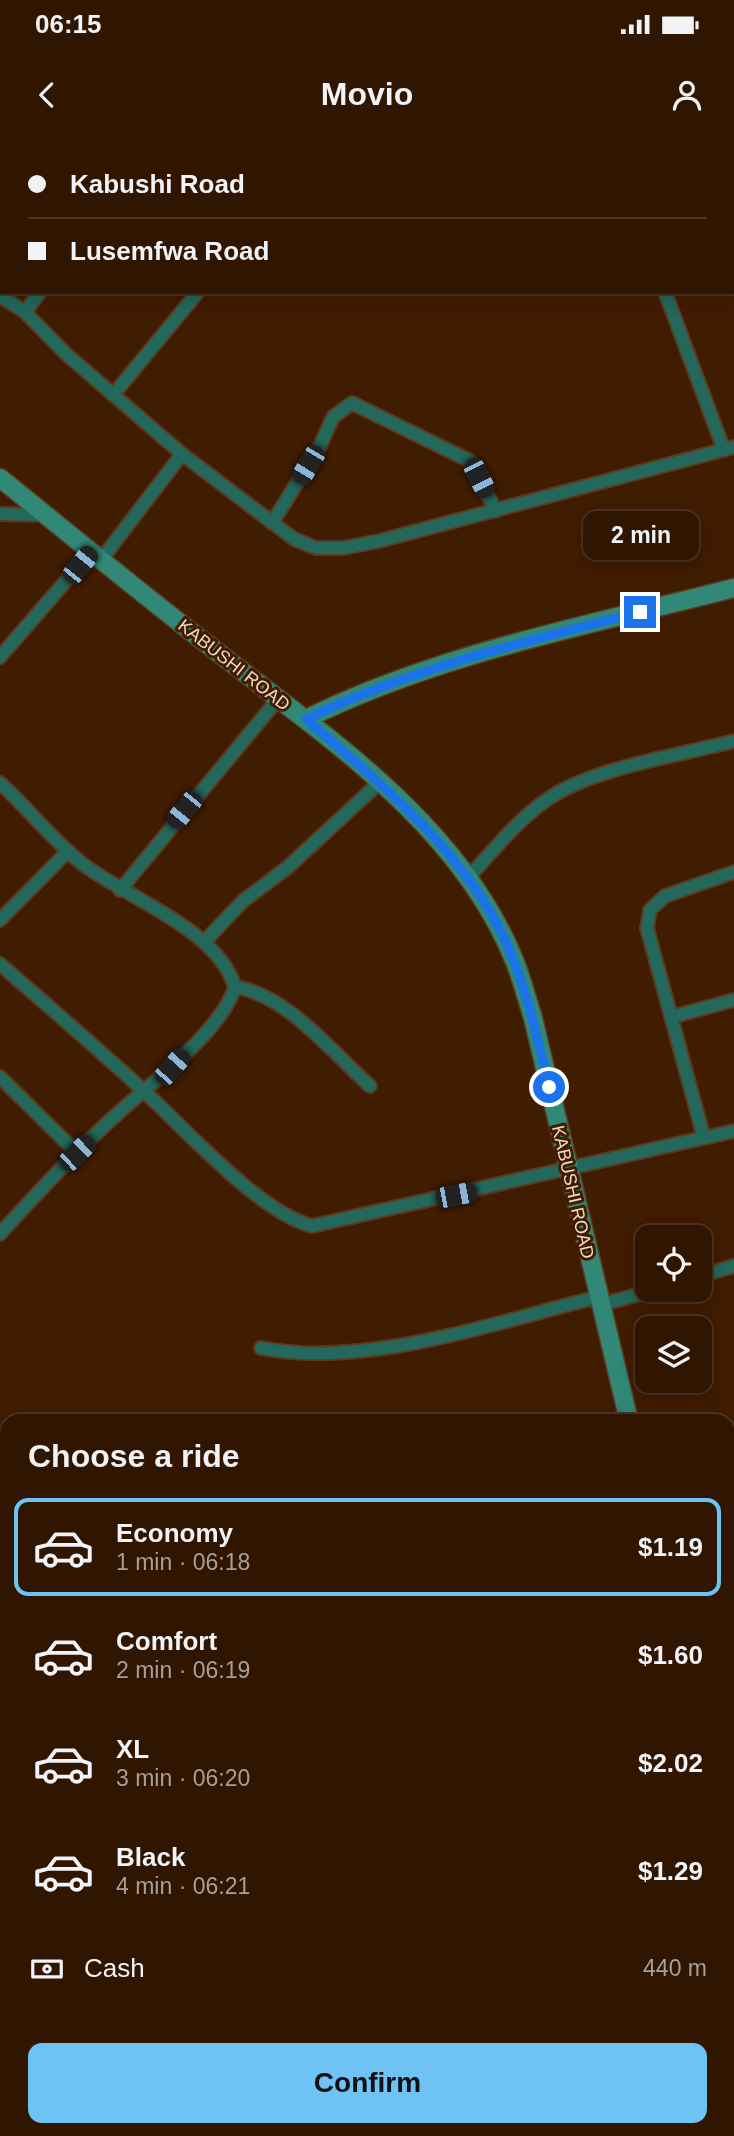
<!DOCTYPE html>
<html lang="en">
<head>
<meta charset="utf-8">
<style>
  :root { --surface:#301500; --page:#3c220f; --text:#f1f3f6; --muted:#a89f99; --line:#4b3422; --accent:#6fc2f4 }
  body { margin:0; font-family:Helvetica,sans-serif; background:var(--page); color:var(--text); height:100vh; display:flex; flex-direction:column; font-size:26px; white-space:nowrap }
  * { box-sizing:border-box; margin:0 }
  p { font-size:23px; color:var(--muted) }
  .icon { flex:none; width:38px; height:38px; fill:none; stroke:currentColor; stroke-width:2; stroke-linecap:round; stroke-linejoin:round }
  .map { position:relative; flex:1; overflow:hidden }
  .details { position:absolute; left:0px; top:1274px; width:735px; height:723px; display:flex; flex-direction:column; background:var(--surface); border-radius:21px 21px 0 0; box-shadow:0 4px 18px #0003,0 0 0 2px var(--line) }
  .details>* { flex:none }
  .guide { position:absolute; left:0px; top:0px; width:735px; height:154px; box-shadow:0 4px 18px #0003,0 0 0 2px var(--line); display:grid; align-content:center; height:154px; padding:0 28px; background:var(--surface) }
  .controls { position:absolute; left:635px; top:1085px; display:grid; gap:14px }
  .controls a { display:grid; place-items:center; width:77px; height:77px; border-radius:14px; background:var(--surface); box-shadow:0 4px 18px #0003,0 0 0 2px var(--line); font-size:35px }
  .end { position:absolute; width:32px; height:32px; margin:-16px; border:9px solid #1a73e8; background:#fff; box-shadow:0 0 0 4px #fff }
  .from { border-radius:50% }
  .bubble { position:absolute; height:49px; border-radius:14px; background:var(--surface); box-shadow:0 4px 18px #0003,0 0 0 2px var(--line); font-size:23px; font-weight:600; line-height:49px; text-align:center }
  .car { position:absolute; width:21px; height:42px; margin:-21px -10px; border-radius:9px; box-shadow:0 0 5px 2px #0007; background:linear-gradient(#222 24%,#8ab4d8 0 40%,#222 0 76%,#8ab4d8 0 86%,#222 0) }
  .guide b { display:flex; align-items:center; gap:24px; height:66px; font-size:26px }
  .guide b+b { border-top:2px solid var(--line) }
  .guide i { width:18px; height:18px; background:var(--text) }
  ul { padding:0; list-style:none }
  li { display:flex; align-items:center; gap:21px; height:98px; margin:0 14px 10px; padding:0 14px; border:4px solid transparent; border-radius:14px }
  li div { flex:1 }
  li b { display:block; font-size:26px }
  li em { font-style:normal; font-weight:600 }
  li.current { border-color:var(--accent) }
  li>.icon { width:63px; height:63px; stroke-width:1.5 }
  h2 { padding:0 28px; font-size:32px; line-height:84px }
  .pay { display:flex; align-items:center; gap:18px; height:77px; padding:0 28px; font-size:26px }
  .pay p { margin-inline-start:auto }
  .button { display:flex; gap:14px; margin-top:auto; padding:14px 28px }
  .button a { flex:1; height:80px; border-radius:14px; background:var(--accent); color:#111; font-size:28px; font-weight:600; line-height:80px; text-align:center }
  .status { display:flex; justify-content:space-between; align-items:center; height:49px; padding:0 35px; background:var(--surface); direction:ltr }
  .status svg { height:19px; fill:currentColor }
  header { display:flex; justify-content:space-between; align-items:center; height:91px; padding:0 28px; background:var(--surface); font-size:32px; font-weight:600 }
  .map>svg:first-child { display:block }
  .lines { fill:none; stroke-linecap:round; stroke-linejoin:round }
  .stream { stroke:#7852bc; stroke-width:3.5 }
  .street-casing { stroke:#5c3a20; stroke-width:16 }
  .secondary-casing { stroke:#5c3a20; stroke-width:21 }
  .street { stroke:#23685a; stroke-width:12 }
  .secondary { stroke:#318876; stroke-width:18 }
  .route { stroke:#1a73e8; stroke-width:9 }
  .labels { text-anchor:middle; stroke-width:6; stroke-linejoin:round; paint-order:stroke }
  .street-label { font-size:18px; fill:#f1d9c8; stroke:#401c00 }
</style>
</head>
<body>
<div class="status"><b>06:15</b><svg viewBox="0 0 49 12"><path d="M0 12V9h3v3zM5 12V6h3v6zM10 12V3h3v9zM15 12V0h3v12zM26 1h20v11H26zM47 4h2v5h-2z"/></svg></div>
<header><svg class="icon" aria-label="back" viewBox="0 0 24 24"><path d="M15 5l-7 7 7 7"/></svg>Movio<svg class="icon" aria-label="person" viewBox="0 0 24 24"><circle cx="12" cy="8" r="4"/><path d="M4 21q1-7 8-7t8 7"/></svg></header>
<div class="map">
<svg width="734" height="1996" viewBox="0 0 734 1996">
  <rect width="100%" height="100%" fill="#401c00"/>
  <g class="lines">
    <g class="stream">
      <polyline points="0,1315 7,1318"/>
      <polyline points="7,1572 7,1585"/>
      <polyline points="664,1990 693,1996"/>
    </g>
    <g class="street-casing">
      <g id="street">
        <polyline points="605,0 605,2"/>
        <polyline points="120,2 120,0"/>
        <polyline points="240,2 240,0"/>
        <polyline points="734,8 734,10"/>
        <polyline points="665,152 724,310"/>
        <polyline points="0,156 25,172 65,213 182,314 294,399 316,408 343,408 379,401 734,307"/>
        <polyline points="25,172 40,152"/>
        <polyline points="113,255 198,152"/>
        <polyline points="0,374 45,375"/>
        <polyline points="272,383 320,306 333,277 352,263 470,321 496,371"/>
        <polyline points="101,420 182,314"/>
        <polyline points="0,517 91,412"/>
        <path d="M0,643c29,26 53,58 84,82 47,35 133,64 151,122 -15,46 -83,95 -119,128 -41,37 -79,78 -116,119"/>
        <path d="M467,739c25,-27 50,-59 81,-80 44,-31 133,-44 186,-58"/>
        <polyline points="120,750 278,559"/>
        <polyline points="0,780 68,711"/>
        <polyline points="205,801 243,761 288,727 380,642"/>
        <path d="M0,824c48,42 97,84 144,127 41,38 116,122 168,135l422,-95"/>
        <path d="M235,847c51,7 97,65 135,99"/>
        <polyline points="671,877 734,860"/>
        <polyline points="0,937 77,1013"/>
        <polyline points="704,998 647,788 650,770 665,756 734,732"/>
        <polyline points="700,1136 734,1126"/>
        <polyline points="600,1165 654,1150"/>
        <path d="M261,1208c104,21 235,-26 337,-51"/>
      </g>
    </g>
    <g class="secondary-casing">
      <g id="secondary">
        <path d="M0,338c72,58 143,117 216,173 112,87 244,174 299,311 7,18 12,37 18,56l96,403"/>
        <path d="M306,579c133,-66 285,-94 428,-131"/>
        <polyline points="728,1583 734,1596"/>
      </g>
    </g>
    <use href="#street" class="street"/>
    <use href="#secondary" class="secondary"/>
  </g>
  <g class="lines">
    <path class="route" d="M549,947c-10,-42 -19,-83 -34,-123 -38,-104 -129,-175 -209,-245 106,-51 221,-78 334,-107"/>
  </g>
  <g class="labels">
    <g class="street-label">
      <text transform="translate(234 525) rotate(38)" y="6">KABUSHI ROAD</text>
      <text transform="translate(573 1052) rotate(77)" y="6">KABUSHI ROAD</text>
    </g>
  </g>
</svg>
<div class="controls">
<a><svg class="icon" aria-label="locate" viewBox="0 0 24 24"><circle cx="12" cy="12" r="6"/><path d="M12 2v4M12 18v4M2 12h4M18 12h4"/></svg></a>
<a><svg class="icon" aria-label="layers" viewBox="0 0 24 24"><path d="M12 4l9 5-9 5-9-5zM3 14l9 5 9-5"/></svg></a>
</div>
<i class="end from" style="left:549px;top:947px"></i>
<i class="end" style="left:640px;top:472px"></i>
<div class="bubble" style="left:583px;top:371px;width:116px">2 min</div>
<i class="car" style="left:308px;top:325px;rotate:211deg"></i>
<i class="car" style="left:479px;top:338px;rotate:153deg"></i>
<i class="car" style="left:80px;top:425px;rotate:39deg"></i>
<i class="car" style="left:184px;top:670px;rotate:219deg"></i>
<i class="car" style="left:172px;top:927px;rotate:42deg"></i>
<i class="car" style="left:77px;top:1013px;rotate:46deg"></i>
<i class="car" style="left:456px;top:1055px;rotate:79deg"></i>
<div class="guide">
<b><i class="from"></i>Kabushi Road</b>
<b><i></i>Lusemfwa Road</b>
</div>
<section class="details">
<h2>Choose a ride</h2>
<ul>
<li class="current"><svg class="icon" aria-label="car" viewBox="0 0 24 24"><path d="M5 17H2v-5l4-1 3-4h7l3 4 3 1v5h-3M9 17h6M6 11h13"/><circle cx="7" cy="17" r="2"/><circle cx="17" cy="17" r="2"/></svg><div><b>Economy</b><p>1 min · 06:18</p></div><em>$1.19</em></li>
<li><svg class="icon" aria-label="car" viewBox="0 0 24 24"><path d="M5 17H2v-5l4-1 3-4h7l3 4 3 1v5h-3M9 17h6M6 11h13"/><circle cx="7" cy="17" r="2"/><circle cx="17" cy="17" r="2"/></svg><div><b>Comfort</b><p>2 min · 06:19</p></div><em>$1.60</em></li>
<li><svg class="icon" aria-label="car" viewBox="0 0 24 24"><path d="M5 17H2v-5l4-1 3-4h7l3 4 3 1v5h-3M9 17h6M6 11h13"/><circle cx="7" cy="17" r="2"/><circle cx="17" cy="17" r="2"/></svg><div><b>XL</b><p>3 min · 06:20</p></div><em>$2.02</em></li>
<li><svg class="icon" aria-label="car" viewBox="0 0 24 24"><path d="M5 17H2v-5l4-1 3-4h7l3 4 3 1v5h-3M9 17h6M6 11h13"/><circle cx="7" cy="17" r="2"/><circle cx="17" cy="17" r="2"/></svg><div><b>Black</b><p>4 min · 06:21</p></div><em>$1.29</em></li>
</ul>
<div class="pay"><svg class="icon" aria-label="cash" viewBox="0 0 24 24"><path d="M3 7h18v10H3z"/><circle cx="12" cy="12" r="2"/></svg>Cash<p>440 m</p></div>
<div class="button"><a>Confirm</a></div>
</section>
</div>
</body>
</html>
